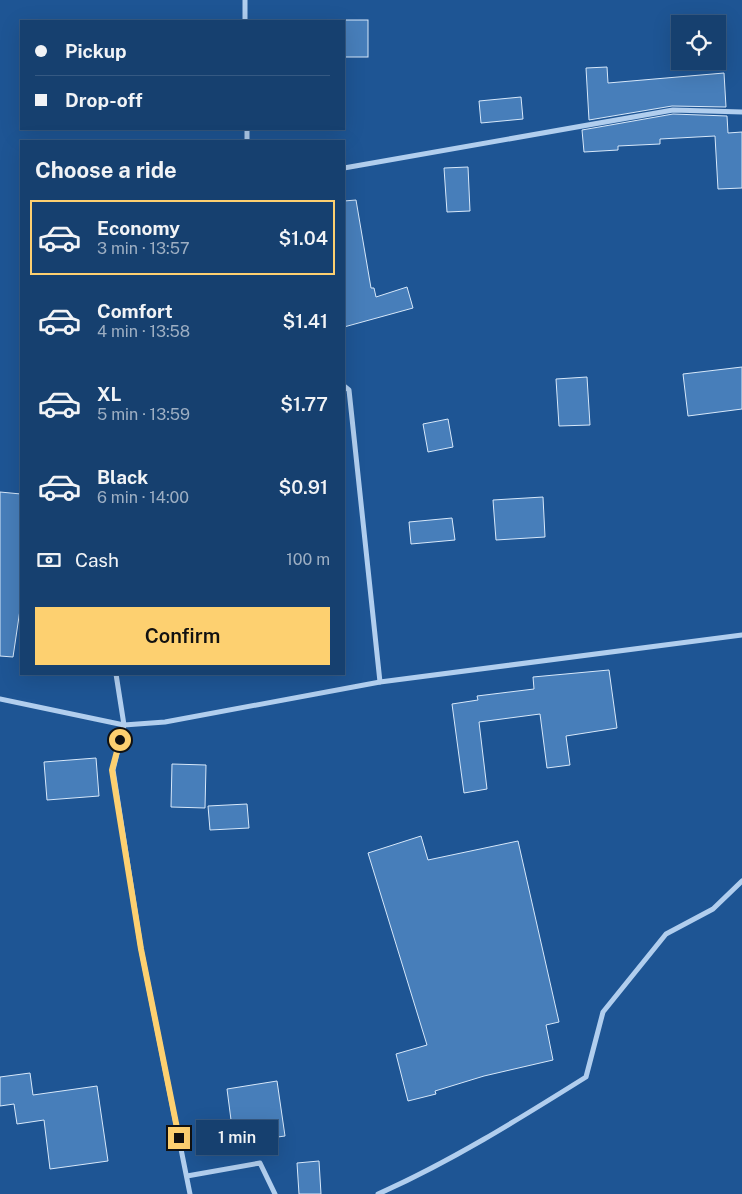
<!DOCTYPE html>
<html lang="en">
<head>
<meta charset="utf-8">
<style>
  :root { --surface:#16406f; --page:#1f4774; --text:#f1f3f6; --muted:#9eafc3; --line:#355982; --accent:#fdd070 }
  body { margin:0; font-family:"Public Sans",sans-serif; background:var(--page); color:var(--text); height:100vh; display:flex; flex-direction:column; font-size:19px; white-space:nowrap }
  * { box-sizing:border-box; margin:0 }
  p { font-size:16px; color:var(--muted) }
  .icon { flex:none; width:28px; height:28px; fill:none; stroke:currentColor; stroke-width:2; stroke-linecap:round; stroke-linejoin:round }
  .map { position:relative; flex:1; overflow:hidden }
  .drawer { position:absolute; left:20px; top:140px; width:325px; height:535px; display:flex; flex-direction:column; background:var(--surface); border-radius:0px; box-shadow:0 5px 20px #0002,0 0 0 1px var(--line) }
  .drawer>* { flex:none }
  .banner { position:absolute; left:20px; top:20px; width:325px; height:110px; border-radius:0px; box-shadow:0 5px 20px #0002,0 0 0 1px var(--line); display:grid; align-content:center; height:110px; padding:0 15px; background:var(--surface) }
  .fabs { position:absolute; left:671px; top:15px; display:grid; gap:10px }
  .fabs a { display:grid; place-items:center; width:55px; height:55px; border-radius:0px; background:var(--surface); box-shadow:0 5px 20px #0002,0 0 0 1px var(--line); font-size:25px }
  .end { position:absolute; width:22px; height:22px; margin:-11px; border:6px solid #fdd070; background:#111; box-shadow:0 0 0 2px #111 }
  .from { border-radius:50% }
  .bubble { position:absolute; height:35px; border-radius:0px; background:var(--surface); box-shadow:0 5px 20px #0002,0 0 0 1px var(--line); font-size:16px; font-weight:600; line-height:35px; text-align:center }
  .banner b { display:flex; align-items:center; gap:18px; height:48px; font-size:19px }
  .banner b+b { border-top:1px solid var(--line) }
  .banner i { width:12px; height:12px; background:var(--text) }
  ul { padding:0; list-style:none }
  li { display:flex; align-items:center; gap:15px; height:75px; margin:0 10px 8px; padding:0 5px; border:2px solid transparent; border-radius:0px }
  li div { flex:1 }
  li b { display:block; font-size:19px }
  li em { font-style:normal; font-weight:600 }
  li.current { border-color:var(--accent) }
  li>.icon { width:45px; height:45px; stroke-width:1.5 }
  h2 { padding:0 15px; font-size:22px; line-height:60px }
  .pay { display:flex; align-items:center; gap:12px; height:55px; padding:0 15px; font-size:19px }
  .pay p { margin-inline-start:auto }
  .action { display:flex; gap:10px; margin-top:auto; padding:10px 15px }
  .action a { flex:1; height:58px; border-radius:0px; background:var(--accent); color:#111; font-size:20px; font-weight:600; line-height:58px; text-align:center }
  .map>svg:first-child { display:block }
  .building { fill:#477eba; stroke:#d7e8fa }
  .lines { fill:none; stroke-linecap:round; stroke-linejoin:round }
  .minor { stroke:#b1ceee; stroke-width:5 }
  .route { stroke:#fdd070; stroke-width:6 }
</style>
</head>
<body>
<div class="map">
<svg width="742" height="1194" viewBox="0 0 742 1194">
  <rect width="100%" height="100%" fill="#1e5594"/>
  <g class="building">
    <rect x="344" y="20" width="24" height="37"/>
    <polygon points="607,67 608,83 724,73 726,107 672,106 589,120 586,68"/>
    <polygon points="521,97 523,119 481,123 479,101"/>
    <polygon points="673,114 727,116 728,133 742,132 742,188 718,189 715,136 660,139 660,144 618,146 618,150 584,152 582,130"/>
    <polygon points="468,167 470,211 447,212 444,168"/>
    <polygon points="356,200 371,288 374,288 376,297 407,287 413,308 344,327 344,201"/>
    <polygon points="742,367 742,409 688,416 683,374"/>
    <polygon points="587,377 590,425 559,426 556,379"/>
    <polygon points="448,419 453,447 428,452 423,424"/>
    <polygon points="0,492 21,494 21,603 13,657 0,656"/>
    <polygon points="543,497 545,537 496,540 493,500"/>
    <polygon points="452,518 455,540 411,544 409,522"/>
    <polygon points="609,670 617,728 566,736 570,765 547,768 540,714 479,722 487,789 464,793 452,704 478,700 477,696 534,689 533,677"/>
    <polygon points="96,758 99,796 47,800 44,762"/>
    <polygon points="172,764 206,765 205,808 171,807"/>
    <polygon points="247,804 249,828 210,830 208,806"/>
    <polygon points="421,836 428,860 518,841 559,1022 546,1025 553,1060 484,1076 435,1091 436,1094 408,1101 396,1054 427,1045 368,853"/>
    <polygon points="30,1073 33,1095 97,1086 108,1161 50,1169 44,1120 17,1124 14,1104 0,1106 0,1077"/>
    <polygon points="277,1081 285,1136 234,1143 227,1089"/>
    <polygon points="319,1161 321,1194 299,1194 297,1163"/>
  </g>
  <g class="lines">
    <g class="minor">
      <polyline points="245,0 245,21"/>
      <polyline points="247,129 247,141"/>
      <polyline points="344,168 673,110 742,112"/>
      <polyline points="344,386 349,390 380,682"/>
      <polyline points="116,674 124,725 113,770 141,949 190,1194"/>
      <polyline points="0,699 124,725 165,722 380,682 742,635"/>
      <polyline points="187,1176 260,1163 275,1194"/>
      <path d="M378,1194c72,-32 141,-75 208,-117l17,-65 63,-78 47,-25 29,-28"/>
    </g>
  </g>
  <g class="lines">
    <polyline class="route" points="120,740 112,770 141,949 179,1138"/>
  </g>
</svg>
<div class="fabs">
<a><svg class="icon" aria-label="locate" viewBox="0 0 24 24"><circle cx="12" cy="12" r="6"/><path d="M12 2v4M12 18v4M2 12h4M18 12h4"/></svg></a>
</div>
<i class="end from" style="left:120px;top:740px"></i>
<i class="end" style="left:179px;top:1138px"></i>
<div class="bubble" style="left:196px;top:1120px;width:82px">1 min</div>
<div class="banner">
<b><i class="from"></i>Pickup</b>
<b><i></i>Drop-off</b>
</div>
<section class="drawer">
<h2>Choose a ride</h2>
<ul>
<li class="current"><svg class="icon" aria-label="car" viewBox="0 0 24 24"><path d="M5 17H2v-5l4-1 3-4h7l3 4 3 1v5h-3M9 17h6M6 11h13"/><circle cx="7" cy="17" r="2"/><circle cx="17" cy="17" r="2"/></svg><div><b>Economy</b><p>3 min · 13:57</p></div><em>$1.04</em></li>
<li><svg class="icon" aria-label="car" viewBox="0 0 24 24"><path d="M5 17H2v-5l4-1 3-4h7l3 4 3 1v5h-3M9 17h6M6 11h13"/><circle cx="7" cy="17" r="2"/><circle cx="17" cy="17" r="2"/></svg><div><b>Comfort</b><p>4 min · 13:58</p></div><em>$1.41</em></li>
<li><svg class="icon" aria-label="car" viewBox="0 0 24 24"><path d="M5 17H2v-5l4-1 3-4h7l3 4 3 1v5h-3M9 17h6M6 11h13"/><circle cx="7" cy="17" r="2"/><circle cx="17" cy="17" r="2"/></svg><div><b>XL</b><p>5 min · 13:59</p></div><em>$1.77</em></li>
<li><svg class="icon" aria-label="car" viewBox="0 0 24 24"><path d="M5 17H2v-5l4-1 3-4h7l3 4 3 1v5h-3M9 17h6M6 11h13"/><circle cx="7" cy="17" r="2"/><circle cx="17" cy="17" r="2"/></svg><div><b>Black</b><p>6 min · 14:00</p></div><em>$0.91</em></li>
</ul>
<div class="pay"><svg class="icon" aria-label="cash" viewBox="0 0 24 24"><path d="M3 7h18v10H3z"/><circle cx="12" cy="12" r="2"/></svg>Cash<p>100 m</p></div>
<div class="action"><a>Confirm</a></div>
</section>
</div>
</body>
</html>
